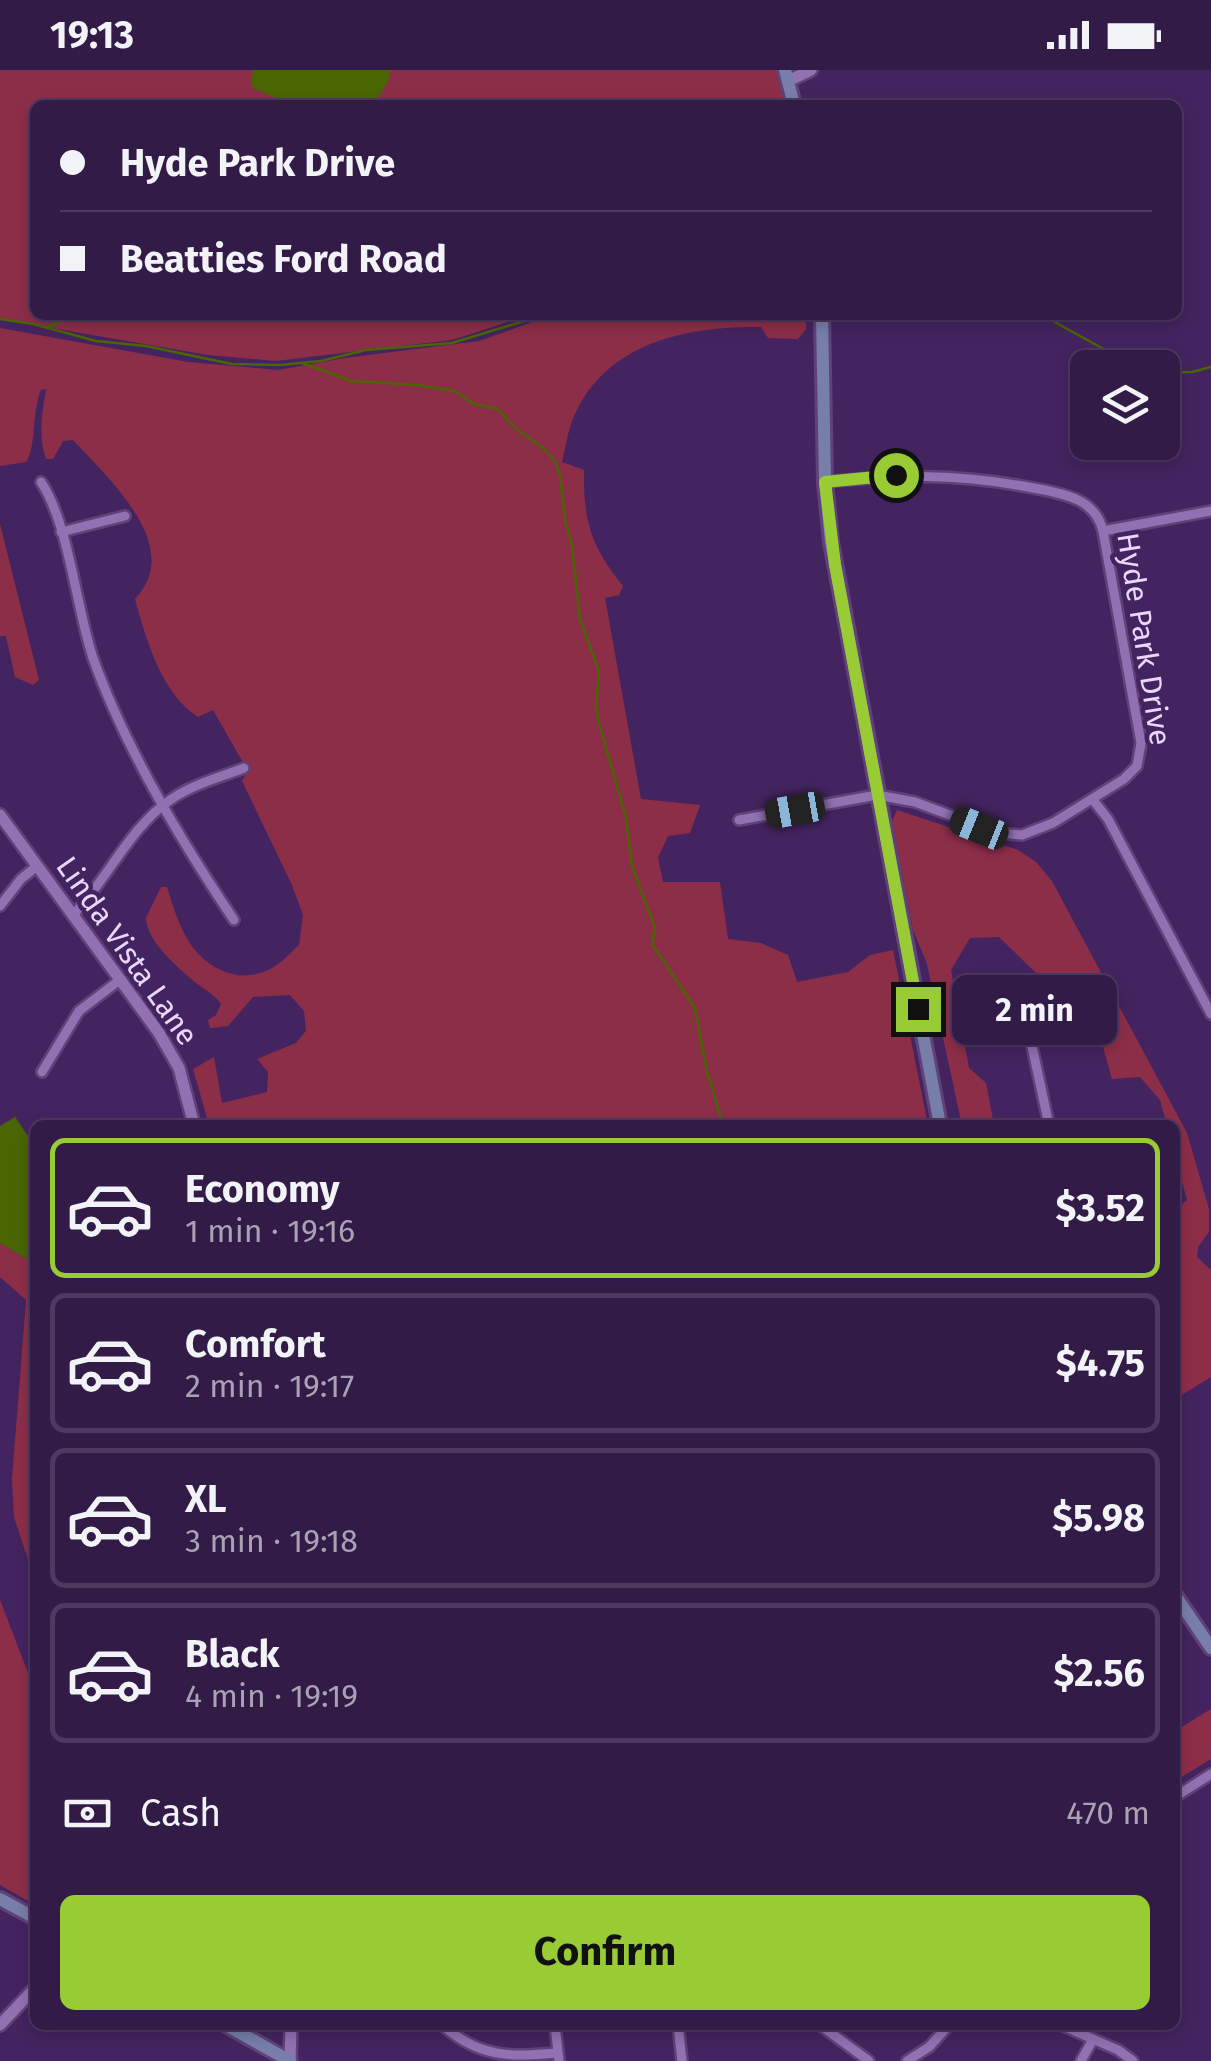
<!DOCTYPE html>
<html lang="en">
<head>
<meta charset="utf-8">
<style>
  :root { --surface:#331b48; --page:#3b244f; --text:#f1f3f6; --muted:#a9a1b4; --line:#4e3960; --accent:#99cb35 }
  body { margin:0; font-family:"Fira Sans",sans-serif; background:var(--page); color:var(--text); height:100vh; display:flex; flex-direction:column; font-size:38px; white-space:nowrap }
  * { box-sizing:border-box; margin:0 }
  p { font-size:32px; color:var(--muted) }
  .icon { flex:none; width:55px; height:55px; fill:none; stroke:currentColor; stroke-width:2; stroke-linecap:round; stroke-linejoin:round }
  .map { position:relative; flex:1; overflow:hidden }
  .details { position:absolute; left:30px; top:1050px; width:1150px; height:910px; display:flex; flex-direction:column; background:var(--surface); border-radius:15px; box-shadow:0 5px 15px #0003,0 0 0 2px var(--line) }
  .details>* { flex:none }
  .guide { position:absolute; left:30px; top:30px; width:1152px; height:220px; border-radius:15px; box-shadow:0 5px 15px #0003,0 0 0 2px var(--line); display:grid; align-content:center; height:220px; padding:0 30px; background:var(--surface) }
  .fabs { position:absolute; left:1070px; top:280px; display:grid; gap:20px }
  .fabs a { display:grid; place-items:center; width:110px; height:110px; border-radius:15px; background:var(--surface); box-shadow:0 5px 15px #0003,0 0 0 2px var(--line); font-size:50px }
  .end { position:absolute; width:45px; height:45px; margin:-22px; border:12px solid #99cb35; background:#111; box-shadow:0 0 0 5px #111 }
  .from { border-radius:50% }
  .bubble { position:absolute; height:70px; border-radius:15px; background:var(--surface); box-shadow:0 5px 15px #0003,0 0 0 2px var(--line); font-size:32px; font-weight:700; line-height:70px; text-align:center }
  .car { position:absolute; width:30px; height:60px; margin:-30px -15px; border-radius:12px; box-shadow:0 0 8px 2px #0007; background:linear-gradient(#222 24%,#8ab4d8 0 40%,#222 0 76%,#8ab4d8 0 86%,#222 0) }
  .guide b { display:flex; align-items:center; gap:35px; height:95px; font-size:38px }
  .guide b+b { border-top:2px solid var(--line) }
  .guide i { width:25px; height:25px; background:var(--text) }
  ul { padding:18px 0 0; list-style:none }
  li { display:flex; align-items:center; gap:30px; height:140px; margin:0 20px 15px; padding:0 10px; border:5px solid var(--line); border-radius:15px }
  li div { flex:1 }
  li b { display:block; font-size:38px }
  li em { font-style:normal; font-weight:700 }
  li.on { border-color:var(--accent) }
  li>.icon { width:90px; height:90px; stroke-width:1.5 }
  .pay { display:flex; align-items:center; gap:25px; height:110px; padding:0 30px; font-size:38px }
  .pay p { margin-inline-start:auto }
  .cta { display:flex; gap:20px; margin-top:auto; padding:20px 30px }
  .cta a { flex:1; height:115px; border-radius:15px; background:var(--accent); color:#111; font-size:40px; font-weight:700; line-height:115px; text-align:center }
  .status { display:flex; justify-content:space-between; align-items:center; height:70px; padding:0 50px; background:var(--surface); direction:ltr }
  .status svg { height:28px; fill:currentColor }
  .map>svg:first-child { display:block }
  .green { fill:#8d2e49 }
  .water { fill:#496603 }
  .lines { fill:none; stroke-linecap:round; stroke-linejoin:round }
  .stream { stroke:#496603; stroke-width:2.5 }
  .minor-casing { stroke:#604277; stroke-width:14 }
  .tertiary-casing { stroke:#604277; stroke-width:16 }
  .secondary-casing { stroke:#604277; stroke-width:18 }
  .minor { stroke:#9271b3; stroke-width:9 }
  .tertiary { stroke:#9271b3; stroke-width:11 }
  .secondary { stroke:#777eaa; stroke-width:12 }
  .route { stroke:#99cb35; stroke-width:12 }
  .labels { text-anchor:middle; stroke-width:9; stroke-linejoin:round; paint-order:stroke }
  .street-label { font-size:30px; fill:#e9d8fc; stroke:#442460 }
</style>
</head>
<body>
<div class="status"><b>19:13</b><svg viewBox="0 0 49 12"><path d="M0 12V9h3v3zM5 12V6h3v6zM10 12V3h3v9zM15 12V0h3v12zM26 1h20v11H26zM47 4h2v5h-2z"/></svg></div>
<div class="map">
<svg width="1211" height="1991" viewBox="0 0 1211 1991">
  <rect width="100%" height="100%" fill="#442460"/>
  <g class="green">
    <polygon points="0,0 780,0 789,35 35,35 35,245 529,245 452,270 276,291 208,285 0,249"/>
    <path d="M552,245h254v14l-8,10 -30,-1 -7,-11c-76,-1 -160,16 -190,97 -4,12 -6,26 -9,38l22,8c-1,51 7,76 39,116l-4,9 -14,3 36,201 59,6 -10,28 -22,3 -10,22 5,24h57l8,57 33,4 27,12 9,27 51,-10 22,-17 23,-5 35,175h-719l-16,-56 21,-12 8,46 45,-11 1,-20 -11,-13 39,-16 10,-12 -2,-20 -14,-16 -37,2 -25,29 -18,2 -2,-8 8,-5 5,-11c-9,-13 -21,-16 -32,-27 -16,-14 -42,-37 -43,-59l15,-31h6c12,40 25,79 70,88 11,2 29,-2 38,-9 9,-5 16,-14 24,-21l4,-30 -11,-30 -50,-104 6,-10 -35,-61 -15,7c-37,-24 -52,-78 -63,-118 50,-52 -26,-120 -62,-159l-10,1 -10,18h-7c-8,-22 -4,-46 0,-70l-5,1c-10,24 -4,55 -15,72l-26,4v-138l188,34 90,8 67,-12 134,-17z"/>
    <polygon points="0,454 39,610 33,615 15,607 6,566 0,566"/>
    <polygon points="897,740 1018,780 1036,792 1052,811 1187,1063 1209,1139 1209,1162 1198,1177 1197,1187 1211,1200 1211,1307 1175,1329 1175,1140 1187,1130 1175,1086 1175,1055 1167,1055 1160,1030 1140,1007 1112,1009 1085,912 1037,904 999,867 970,868 951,900 969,998 986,1013 994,1055 962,1055 927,894 913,860 892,751"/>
    <polygon points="0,1173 35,1194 35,1511 14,1447 12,1409 26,1230 0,1207"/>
    <polygon points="0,1530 35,1621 35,1835 0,1815"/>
    <polygon points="1211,1639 1211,1689 1175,1711 1175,1661"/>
  </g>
  <g class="water">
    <polygon points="253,0 391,0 388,12 373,35 291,35 251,17"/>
    <polygon points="15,1047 35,1076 35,1194 0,1173 0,1056"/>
  </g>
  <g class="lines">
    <g class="stream">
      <polyline points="1042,245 1138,298"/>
      <polyline points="0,249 33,254 96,271 146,276 232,294 280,295 321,291 366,280 452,273 544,245"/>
      <polyline points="47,257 77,245"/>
      <polyline points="302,293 351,311 418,315 454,321 474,334 498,339 516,359 543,378 555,391 560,406 565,450 572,476 580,549 599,602 596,637 599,653 626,748 632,796 655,858 652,874 695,938 707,1002 723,1055"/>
      <polyline points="1162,303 1192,302 1211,297"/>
    </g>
    <g class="minor-casing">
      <g id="minor">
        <path d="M41,412c28,42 35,125 52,176 32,90 88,183 141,262"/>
        <polyline points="1103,461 1211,441"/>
        <polyline points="61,462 125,446"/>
        <polyline points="1093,730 1108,749 1211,944"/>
        <path d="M739,750l138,-25 38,7 83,31 24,2 31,-12 71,-44 13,-13 4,-23 -38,-212c-8,-35 -45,-38 -75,-44 -74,-14 -129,-12 -203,-5"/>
        <polyline points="0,836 21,809 37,796"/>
        <path d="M73,845c35,-36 57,-89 100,-117 21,-14 48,-21 71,-30"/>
        <polyline points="1018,911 1049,1055"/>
        <polyline points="42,1002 79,941 121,909"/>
        <polyline points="1175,1727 1211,1704"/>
        <path d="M442,1955c38,33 68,32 115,28"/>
        <polyline points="555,1955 559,1991"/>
        <polyline points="678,1955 682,1991"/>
        <polyline points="820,1955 869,1991"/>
        <polyline points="1061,1955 1118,1980 1133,1991"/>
        <polyline points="907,1991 929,1977 949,1955"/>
        <polyline points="1081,1991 1092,1971"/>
      </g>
    </g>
    <g class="tertiary-casing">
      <g id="tertiary">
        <polyline points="788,11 811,0"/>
        <polyline points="0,745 159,963 179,998 194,1055"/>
        <polyline points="0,1955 35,1918"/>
        <polyline points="290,1991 291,1955"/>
      </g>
    </g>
    <g class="secondary-casing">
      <g id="secondary">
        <polyline points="785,0 794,35"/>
        <polyline points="822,245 825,412 831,472 940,1055"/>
        <polyline points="1175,1525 1211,1578"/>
        <polyline points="0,1829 35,1848"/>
        <polyline points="226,1955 290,1991"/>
      </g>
    </g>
    <use href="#minor" class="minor"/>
    <use href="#tertiary" class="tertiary"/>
    <use href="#secondary" class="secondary"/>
  </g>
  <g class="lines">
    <polyline class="route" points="896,405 825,412 835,495 918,939"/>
  </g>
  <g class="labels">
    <g class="street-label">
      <text transform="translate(1144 569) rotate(81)" y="10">Hyde Park Drive</text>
      <text transform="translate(127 881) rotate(55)" y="10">Linda Vista Lane</text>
    </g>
  </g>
</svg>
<div class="fabs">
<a><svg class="icon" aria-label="layers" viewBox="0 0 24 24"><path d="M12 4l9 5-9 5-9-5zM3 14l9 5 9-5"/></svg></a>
</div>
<i class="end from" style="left:896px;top:405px"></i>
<i class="end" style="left:918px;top:939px"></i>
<div class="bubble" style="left:952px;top:905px;width:165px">2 min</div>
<i class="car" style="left:795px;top:740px;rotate:260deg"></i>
<i class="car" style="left:979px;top:758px;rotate:292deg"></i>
<div class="guide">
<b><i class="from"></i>Hyde Park Drive</b>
<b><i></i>Beatties Ford Road</b>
</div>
<section class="details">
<ul>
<li class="on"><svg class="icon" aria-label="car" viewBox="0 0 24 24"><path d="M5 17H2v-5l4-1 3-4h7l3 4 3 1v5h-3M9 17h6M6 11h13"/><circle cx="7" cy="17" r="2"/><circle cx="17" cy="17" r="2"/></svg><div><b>Economy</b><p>1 min · 19:16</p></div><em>$3.52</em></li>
<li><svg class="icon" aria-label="car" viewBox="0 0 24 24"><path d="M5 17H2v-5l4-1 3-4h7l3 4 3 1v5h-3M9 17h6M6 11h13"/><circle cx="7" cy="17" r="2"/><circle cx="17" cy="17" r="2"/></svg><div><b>Comfort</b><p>2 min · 19:17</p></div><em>$4.75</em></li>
<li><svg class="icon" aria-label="car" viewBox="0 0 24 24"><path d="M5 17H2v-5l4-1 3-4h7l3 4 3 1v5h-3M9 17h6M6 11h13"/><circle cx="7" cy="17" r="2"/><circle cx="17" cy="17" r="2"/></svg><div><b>XL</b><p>3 min · 19:18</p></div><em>$5.98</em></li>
<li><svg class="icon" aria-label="car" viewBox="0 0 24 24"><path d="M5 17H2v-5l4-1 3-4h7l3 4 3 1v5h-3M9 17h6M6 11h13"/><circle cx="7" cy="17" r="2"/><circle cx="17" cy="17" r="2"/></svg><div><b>Black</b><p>4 min · 19:19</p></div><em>$2.56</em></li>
</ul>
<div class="pay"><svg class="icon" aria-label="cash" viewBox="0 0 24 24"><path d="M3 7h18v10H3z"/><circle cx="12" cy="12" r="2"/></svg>Cash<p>470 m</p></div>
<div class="cta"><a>Confirm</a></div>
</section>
</div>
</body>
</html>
